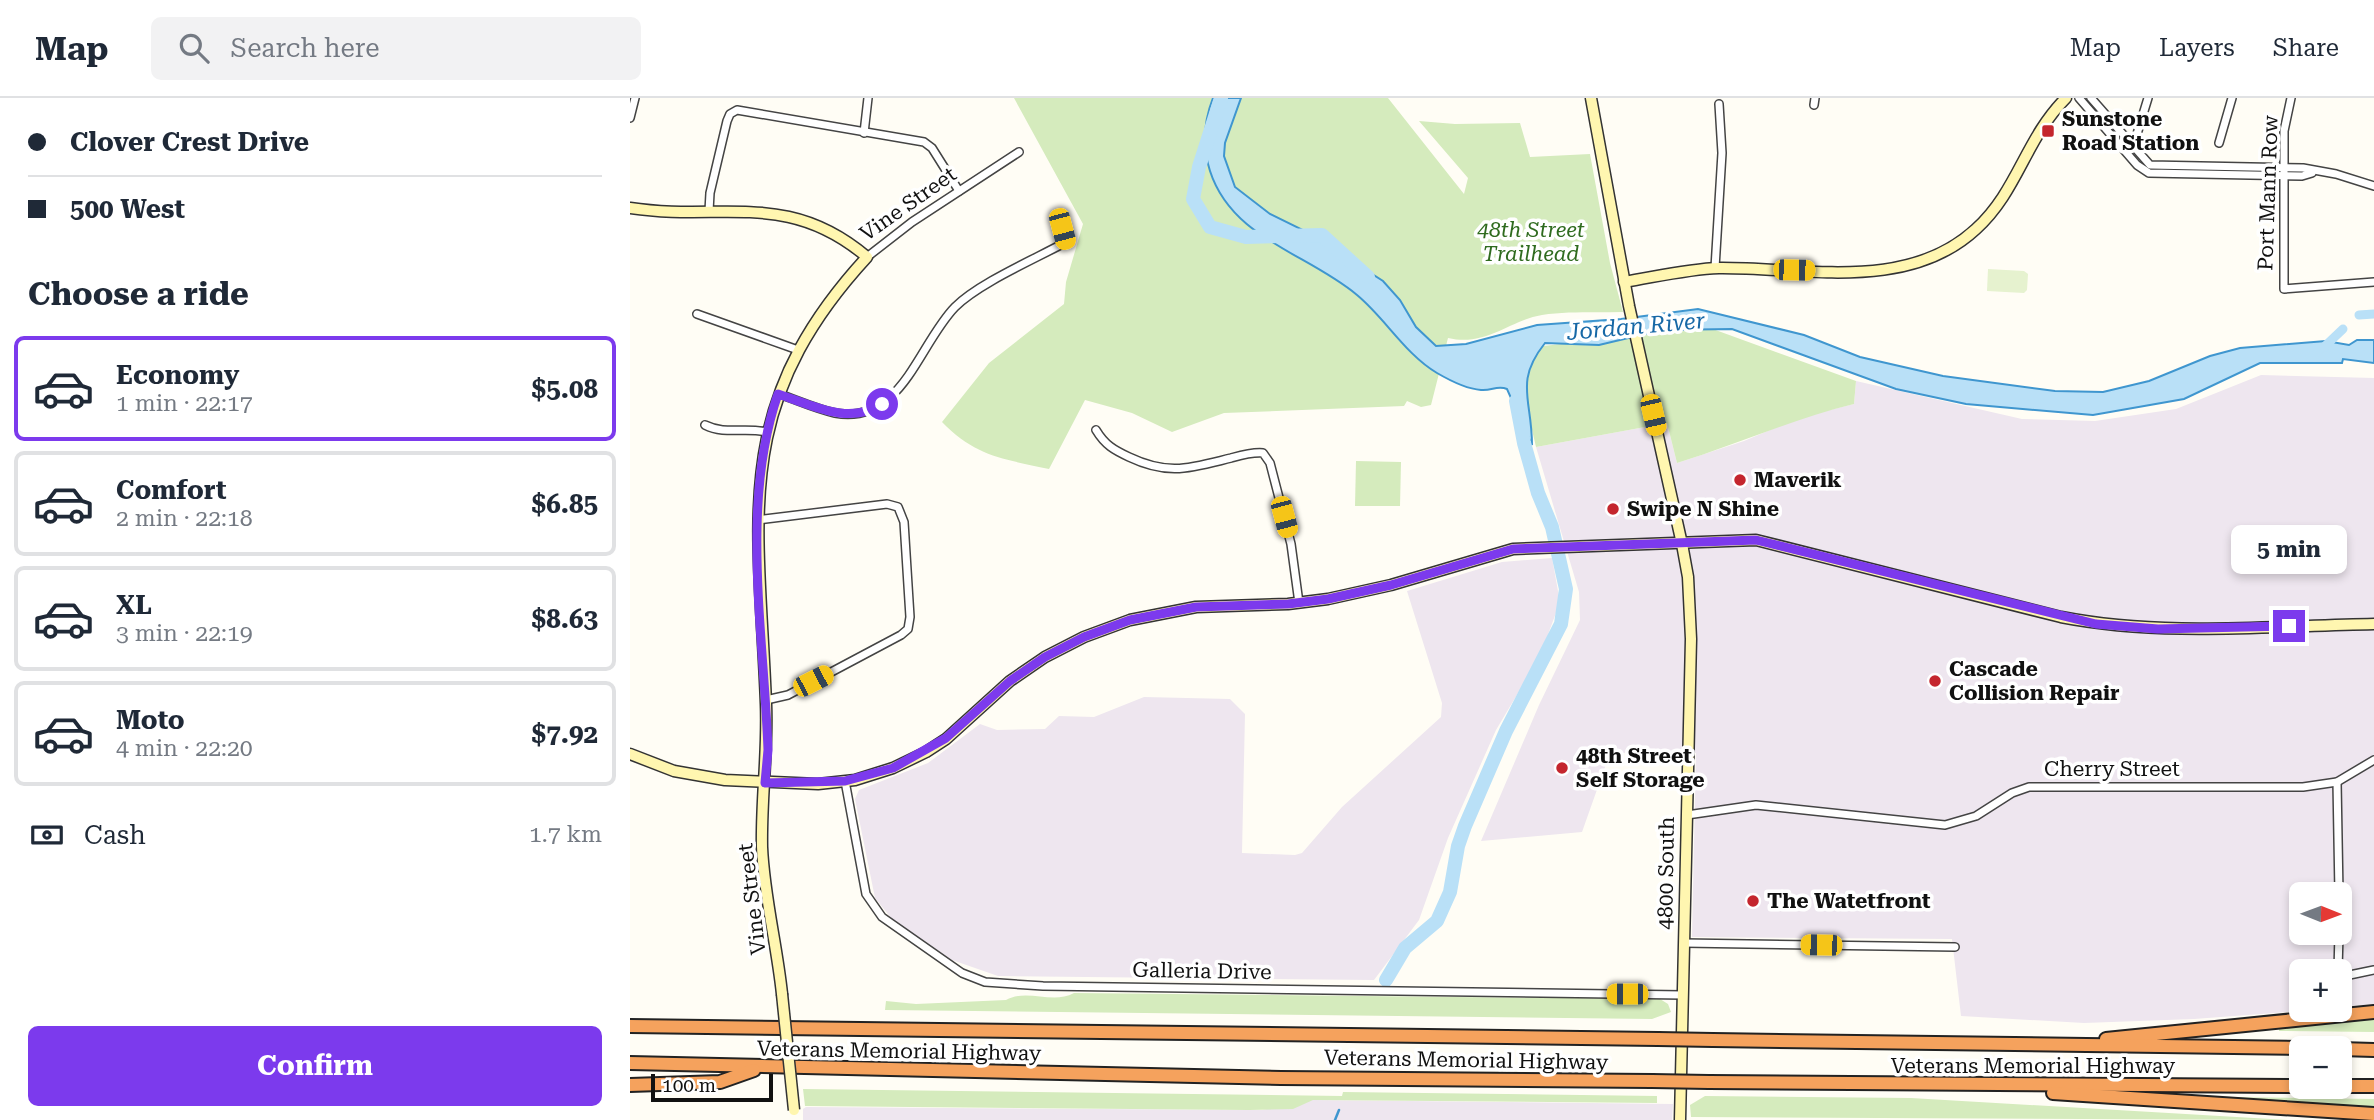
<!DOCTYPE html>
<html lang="en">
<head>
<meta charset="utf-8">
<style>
  :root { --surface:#fff; --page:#f2f2f3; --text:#1f2937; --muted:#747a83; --line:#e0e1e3; --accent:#7c3aed }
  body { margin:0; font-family:"Roboto Serif",serif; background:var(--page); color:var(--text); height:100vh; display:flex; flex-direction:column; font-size:26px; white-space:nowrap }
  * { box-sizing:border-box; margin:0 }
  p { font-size:23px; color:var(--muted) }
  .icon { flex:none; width:38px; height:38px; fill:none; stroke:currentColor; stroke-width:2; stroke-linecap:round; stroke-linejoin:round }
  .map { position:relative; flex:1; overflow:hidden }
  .sheet { display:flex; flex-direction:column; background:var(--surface); width:630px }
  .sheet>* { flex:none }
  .banner { display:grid; align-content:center; height:154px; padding:0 28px; background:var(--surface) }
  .needle { width:46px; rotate:91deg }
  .fabs { position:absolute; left:1659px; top:784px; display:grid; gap:14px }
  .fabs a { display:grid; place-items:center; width:63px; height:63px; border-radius:10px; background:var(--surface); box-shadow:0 4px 10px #0003; font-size:35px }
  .scale { position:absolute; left:21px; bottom:18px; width:122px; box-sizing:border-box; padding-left:7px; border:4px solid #111; border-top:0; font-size:19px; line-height:24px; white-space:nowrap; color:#111; -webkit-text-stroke:5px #fff; paint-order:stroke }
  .end { position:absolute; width:32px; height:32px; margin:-16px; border:9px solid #7c3aed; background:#fff; box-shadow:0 0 0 4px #fff }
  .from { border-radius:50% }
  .bubble { position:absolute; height:49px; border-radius:10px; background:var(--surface); box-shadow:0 4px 10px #0003; font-size:23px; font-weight:700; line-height:49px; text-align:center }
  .car { position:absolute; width:21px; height:42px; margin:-21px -10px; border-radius:9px; box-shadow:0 0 5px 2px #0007; background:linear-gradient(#f5c518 24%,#345 0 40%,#f5c518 0 76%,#345 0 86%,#f5c518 0) }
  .banner b { display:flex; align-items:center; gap:24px; height:66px; font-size:26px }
  .banner b+b { border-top:2px solid var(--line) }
  .banner i { width:18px; height:18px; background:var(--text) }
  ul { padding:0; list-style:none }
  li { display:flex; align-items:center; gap:21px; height:105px; margin:0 14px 10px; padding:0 14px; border:4px solid var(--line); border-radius:10px }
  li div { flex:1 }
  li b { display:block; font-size:26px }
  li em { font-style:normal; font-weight:700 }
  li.active { border-color:var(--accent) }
  li>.icon { width:63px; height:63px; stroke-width:1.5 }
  h2 { padding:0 28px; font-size:32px; line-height:84px }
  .pay { display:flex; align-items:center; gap:18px; height:77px; padding:0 28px; font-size:26px }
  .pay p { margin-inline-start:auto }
  .action { display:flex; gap:14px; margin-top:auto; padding:14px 28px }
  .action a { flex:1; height:80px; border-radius:10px; background:var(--accent); color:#fff; font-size:28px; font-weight:700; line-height:80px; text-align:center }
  header { display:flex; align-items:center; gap:42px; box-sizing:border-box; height:98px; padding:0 35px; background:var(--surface); border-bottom:2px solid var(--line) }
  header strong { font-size:33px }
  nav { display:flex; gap:38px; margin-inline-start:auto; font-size:24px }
  .search { width:490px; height:63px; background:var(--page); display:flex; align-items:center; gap:18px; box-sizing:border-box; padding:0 24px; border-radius:10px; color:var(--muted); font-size:26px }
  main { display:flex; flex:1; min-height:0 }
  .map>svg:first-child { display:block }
  .industrial { fill:#eee6ef; fill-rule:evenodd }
  .green { fill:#d5ebbd }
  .pitch { fill:#e6f2cf }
  .water { fill:#b9e0f7; stroke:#3f96cf; stroke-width:2 }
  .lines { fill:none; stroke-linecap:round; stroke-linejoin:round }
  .stream { stroke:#3f96cf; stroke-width:2.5 }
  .canal { stroke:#b9e0f7; stroke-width:9 }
  .river { stroke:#b9e0f7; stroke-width:14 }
  .street-casing { stroke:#444; stroke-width:10 }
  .secondary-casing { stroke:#333; stroke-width:13 }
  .highway-casing { stroke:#222; stroke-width:16 }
  .street { stroke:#fff; stroke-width:7 }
  .secondary { stroke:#fff6b0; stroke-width:10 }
  .highway { stroke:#f5a25d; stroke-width:12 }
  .secondary-bridge-casing { stroke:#333; stroke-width:13; stroke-linecap:butt }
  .highway-bridge-casing { stroke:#222; stroke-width:16; stroke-linecap:butt }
  .secondary-bridge { stroke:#fff6b0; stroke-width:10 }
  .highway-bridge { stroke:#f5a25d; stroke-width:12 }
  .route { stroke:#7c3aed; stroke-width:9 }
  .poi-dot { fill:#c4262e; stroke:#fff; stroke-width:2.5 }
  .labels { text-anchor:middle; stroke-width:7; stroke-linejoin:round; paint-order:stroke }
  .poi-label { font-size:21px; font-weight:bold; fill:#111; stroke:#fff; text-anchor:start }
  .street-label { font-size:21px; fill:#111; stroke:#fff }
  .park-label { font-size:21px; font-style:italic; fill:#2f6b1f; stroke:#fff }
  .water-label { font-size:23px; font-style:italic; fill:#1768a6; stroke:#fff }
</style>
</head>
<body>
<header>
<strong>Map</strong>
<div class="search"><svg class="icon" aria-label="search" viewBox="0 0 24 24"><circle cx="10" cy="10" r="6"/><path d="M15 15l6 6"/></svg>Search here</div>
<nav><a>Map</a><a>Layers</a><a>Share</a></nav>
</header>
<main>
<section class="sheet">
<div class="banner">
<b><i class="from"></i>Clover Crest Drive</b>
<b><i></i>500 West</b>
</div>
<h2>Choose a ride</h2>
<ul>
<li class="active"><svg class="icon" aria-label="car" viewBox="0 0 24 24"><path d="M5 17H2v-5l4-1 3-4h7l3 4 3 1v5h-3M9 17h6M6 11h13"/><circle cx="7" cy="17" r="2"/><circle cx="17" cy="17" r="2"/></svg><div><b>Economy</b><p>1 min · 22:17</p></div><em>$5.08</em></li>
<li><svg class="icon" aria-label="car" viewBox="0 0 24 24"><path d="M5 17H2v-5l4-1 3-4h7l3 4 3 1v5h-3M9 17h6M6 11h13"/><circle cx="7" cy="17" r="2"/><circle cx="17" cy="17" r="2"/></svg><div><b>Comfort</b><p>2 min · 22:18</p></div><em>$6.85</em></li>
<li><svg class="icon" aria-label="car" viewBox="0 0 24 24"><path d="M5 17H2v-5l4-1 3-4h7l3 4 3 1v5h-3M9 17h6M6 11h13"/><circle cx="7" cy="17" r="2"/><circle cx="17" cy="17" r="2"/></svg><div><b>XL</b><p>3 min · 22:19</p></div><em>$8.63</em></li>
<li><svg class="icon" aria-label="car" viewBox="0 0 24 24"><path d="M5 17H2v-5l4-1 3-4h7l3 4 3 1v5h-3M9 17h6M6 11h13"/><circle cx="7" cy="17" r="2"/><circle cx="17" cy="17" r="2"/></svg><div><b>Moto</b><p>4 min · 22:20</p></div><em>$7.92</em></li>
</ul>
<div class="pay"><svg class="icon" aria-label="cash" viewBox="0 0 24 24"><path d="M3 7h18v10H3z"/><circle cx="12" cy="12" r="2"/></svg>Cash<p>1.7 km</p></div>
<div class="action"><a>Confirm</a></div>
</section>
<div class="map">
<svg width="1744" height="1022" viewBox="0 0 1744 1022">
  <rect width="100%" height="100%" fill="#fffdf5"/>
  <g class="industrial">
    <path d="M1631,277l113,3v626l-34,3v-36h-39v39h14l-121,9 -110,4 -123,-7 -9,-77 -260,-2 4,-184h-86l-28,79 -101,9 58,-136 41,-85 -1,-28 -43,-145 131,-24 10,40 67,-22 57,-24 53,-13 2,-23 166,38 73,2 81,-12zM1671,796h39v39h-39z"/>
    <polygon points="922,460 930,504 910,558 866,632 818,740 789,822 744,882 368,878 322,862 262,821 245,800 225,701 229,692 298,665 350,626 367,632 415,631 429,618 464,619 514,599 600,601 615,616 612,755 665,757 672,755 712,709 811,619 812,605 777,493 872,464"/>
    <polygon points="683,1002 1043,1006 1042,1022 173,1022 173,1011 176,1009 632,1012"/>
  </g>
  <g class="green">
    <path d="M384,0h374l76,96 4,-16 -49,-57 36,3 65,-1 10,34 60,-3 20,109 13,49c-26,1 -55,-1 -81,3 -32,5 -55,32 -94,23l-17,67 -10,2 -14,-6 -3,5 -180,7 -52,19 -40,-19 -47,-13 -36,69c-45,-10 -73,-12 -107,-47l47,-59 75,-59 2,-22 17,-58z"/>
    <path d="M1080,230l146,53 -2,23c-61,15 -117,40 -177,59l-10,-40 -131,24 -13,-56 3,-24 17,-21z"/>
    <polygon points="726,363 771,364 770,408 725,408"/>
    <path d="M444,895l586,6 8,5 3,8 -19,7 -767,-9 1,-9 30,3 90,-4c22,-12 46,5 68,-7z"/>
    <polygon points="1744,921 1744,934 1649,933 1649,931"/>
    <polygon points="173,991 712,998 713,994 1027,998 1027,1005 683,1002 663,1011 619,1012 175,1008"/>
    <polygon points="1075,998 1281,1000 1658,1022 1061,1019 1060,1007"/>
    <polygon points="1594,999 1744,1001 1744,1009 1594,1004"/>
  </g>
  <polygon class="pitch" points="1358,171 1394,173 1398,176 1397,192 1394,195 1357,193"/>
  <path class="water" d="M583,0h28l-16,45 -1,13 11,31 35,27 35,17 78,50 17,19 16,27 20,19 30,-2 71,-19 84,-6 77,-10 106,26 56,22 83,19 112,15 48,1 46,-11 61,-25 30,-8 86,-7 23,4 8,-5h17v23l-31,-4 -1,4h-82l-76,36 -91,16 -127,-11 -70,-15 -164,-60 -70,1 -63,15 -54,-2c-31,39 -13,56 -13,102l-25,-56c-10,-4 -15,2 -26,1 -14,-1 -32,-10 -44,-17 -32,-19 -52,-55 -80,-78 -50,-42 -125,-56 -147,-124 -8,-25 -6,-50 3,-73z"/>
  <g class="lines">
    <polyline class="stream" points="705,1022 709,1012"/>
    <g class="canal">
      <polyline points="1729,217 1744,216"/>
      <polyline points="1693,250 1713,231"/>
    </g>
    <g class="river">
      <polyline points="591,0 569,69 563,101 580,129 616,139 692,137 738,179"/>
      <polyline points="756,882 775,850 807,823 820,794 828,748 835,728 876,633 931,526 936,491 922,429 908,395 894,345 886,303"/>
    </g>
    <g class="street-casing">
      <g id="street">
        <polyline points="1449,0 1507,67 1519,75 1672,78 1682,75"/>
        <polyline points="1461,0 1520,67 1673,70 1706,76 1744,88"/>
        <polyline points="1661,0 1654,33 1654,191 1744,184"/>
        <polyline points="1184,7 1185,0"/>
        <polyline points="0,20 5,0"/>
        <polyline points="234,35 238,0"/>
        <polyline points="1507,36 1518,0"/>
        <polyline points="1589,45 1602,0"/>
        <polyline points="79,113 80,95 97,23 100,16 107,12 294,44 302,50 329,93"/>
        <polyline points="237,159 282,124 389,54"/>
        <polyline points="1085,170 1092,55 1089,6"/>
        <polyline points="67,216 168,252"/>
        <path d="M149,296c18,6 37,15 56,19 67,12 83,-68 120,-106 24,-24 80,-48 111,-65l-7,-26"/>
        <path d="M75,327c20,10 40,2 62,7"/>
        <path d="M466,332c9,15 18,20 33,27 40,19 61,11 102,1 11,-3 21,-6 32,-5l7,10 21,81 8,59"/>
        <polyline points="127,422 257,406 268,409 274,424 280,519 278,531 271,537 158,597 136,602"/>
        <polyline points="215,683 236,796 252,819 332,875 355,884 413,888 1053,897"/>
        <polyline points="1707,684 1709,796"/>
        <polyline points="1057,717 1126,707 1315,727 1346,718 1382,695 1399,689 1673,689 1707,684 1744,662"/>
        <polyline points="1054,845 1325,849"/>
        <polyline points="1708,873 1709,835"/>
        <polyline points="1710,879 1744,872"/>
      </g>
    </g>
    <g class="secondary-casing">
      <g id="secondary">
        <polyline points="961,0 999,208 1052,446 1058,479 1061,541 1050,1022"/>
        <path d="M0,110c91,14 157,-19 237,49 -138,150 -108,261 -101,447 2,48 -5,95 -4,143 2,49 15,98 20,147"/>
        <path d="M994,184c31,-5 63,-13 95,-14 85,-1 188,25 257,-39 42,-38 49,-90 90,-131"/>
        <path d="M0,656l44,17 51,9 93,4 37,-4 38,-12 33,-16 20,-13 64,-58 35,-24 39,-20 46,-17 66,-13 92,-3 40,-5 63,-14 122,-36 243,-9 305,77c103,20 208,9 313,7"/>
      </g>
    </g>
    <g class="highway-casing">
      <g id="highway">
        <polyline points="0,928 1028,941"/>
        <polyline points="1476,941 1744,914"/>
        <polyline points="1083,942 1671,950"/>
        <polyline points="1710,951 1744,952"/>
        <polyline points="0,965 651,980 1022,983"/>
        <polyline points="1079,984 1671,988"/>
        <polyline points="0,987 90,984 124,972"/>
        <polyline points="1710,988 1744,988"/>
        <polyline points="1423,995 1744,1016"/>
      </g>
    </g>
    <use href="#street" class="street"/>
    <use href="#secondary" class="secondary"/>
    <use href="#highway" class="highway"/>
    <g class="secondary-bridge-casing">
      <polyline id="secondary-bridge" points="152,896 164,1012"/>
    </g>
    <g class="highway-bridge-casing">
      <g id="highway-bridge">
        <polyline points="1028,941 1083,942"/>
        <polyline points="1022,983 1079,984"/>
      </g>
    </g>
    <use href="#secondary-bridge" class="secondary-bridge"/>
    <use href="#highway-bridge" class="highway-bridge"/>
  </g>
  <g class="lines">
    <path class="route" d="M252,306c-34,22 -70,1 -104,-10 -38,109 -14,241 -10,356l-3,33 80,-2 48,-13 53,-30 64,-57 35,-24 39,-20 46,-17 66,-13 92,-3 40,-5 63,-14 122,-36 243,-9 340,84 62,5 131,-3"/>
  </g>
  <g class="poi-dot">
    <rect x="1411" y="26" width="14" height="14" rx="3.5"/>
    <circle cx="1110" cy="382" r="7"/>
    <circle cx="983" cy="411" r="7"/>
    <circle cx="1305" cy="583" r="7"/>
    <circle cx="932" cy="670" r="7"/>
    <circle cx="1123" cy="803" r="7"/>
  </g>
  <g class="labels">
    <g class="poi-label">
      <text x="1432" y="28">Sunstone<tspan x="1432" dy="24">Road Station</tspan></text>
      <text x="1124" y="389">Maverik</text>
      <text x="997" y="418">Swipe N Shine</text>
      <text x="1319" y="578">Cascade<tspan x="1319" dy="24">Collision Repair</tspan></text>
      <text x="946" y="665">48th Street<tspan x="946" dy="24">Self Storage</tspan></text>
      <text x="1137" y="810">The Watetfront</text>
    </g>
    <g class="street-label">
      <text transform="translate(1638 95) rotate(-88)" y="7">Port Mann Row</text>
      <text transform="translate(278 106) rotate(-35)" y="7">Vine Street</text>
      <text x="1482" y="678">Cherry Street</text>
      <text transform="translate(1036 775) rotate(-89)" y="7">4800 South</text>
      <text transform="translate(122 801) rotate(-97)" y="7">Vine Street</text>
      <text transform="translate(572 873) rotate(1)" y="7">Galleria Drive</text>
      <text transform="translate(269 953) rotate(1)" y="7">Veterans Memorial Highway</text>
      <text transform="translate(836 962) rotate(1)" y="7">Veterans Memorial Highway</text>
      <text x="1403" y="975">Veterans Memorial Highway</text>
    </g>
    <g class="park-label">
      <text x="901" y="139">48th Street<tspan x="901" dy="24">Trailhead</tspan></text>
    </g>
    <g class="water-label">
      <text transform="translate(1006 228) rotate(-5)" y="8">Jordan River</text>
    </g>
  </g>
</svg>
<div class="fabs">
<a><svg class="needle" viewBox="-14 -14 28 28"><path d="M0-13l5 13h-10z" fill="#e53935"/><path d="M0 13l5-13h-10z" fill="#747a83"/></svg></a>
<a>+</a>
<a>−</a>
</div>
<div class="scale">100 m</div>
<i class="end from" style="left:252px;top:306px"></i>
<i class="end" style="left:1659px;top:528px"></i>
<div class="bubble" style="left:1601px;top:427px;width:116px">5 min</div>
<i class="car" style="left:432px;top:131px;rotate:165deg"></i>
<i class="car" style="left:1164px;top:172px;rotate:91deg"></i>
<i class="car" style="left:1023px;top:317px;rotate:167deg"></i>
<i class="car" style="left:654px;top:419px;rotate:165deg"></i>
<i class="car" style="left:183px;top:583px;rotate:63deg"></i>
<i class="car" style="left:1191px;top:847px;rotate:271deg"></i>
<i class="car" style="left:997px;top:896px;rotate:270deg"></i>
</div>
</main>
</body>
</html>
